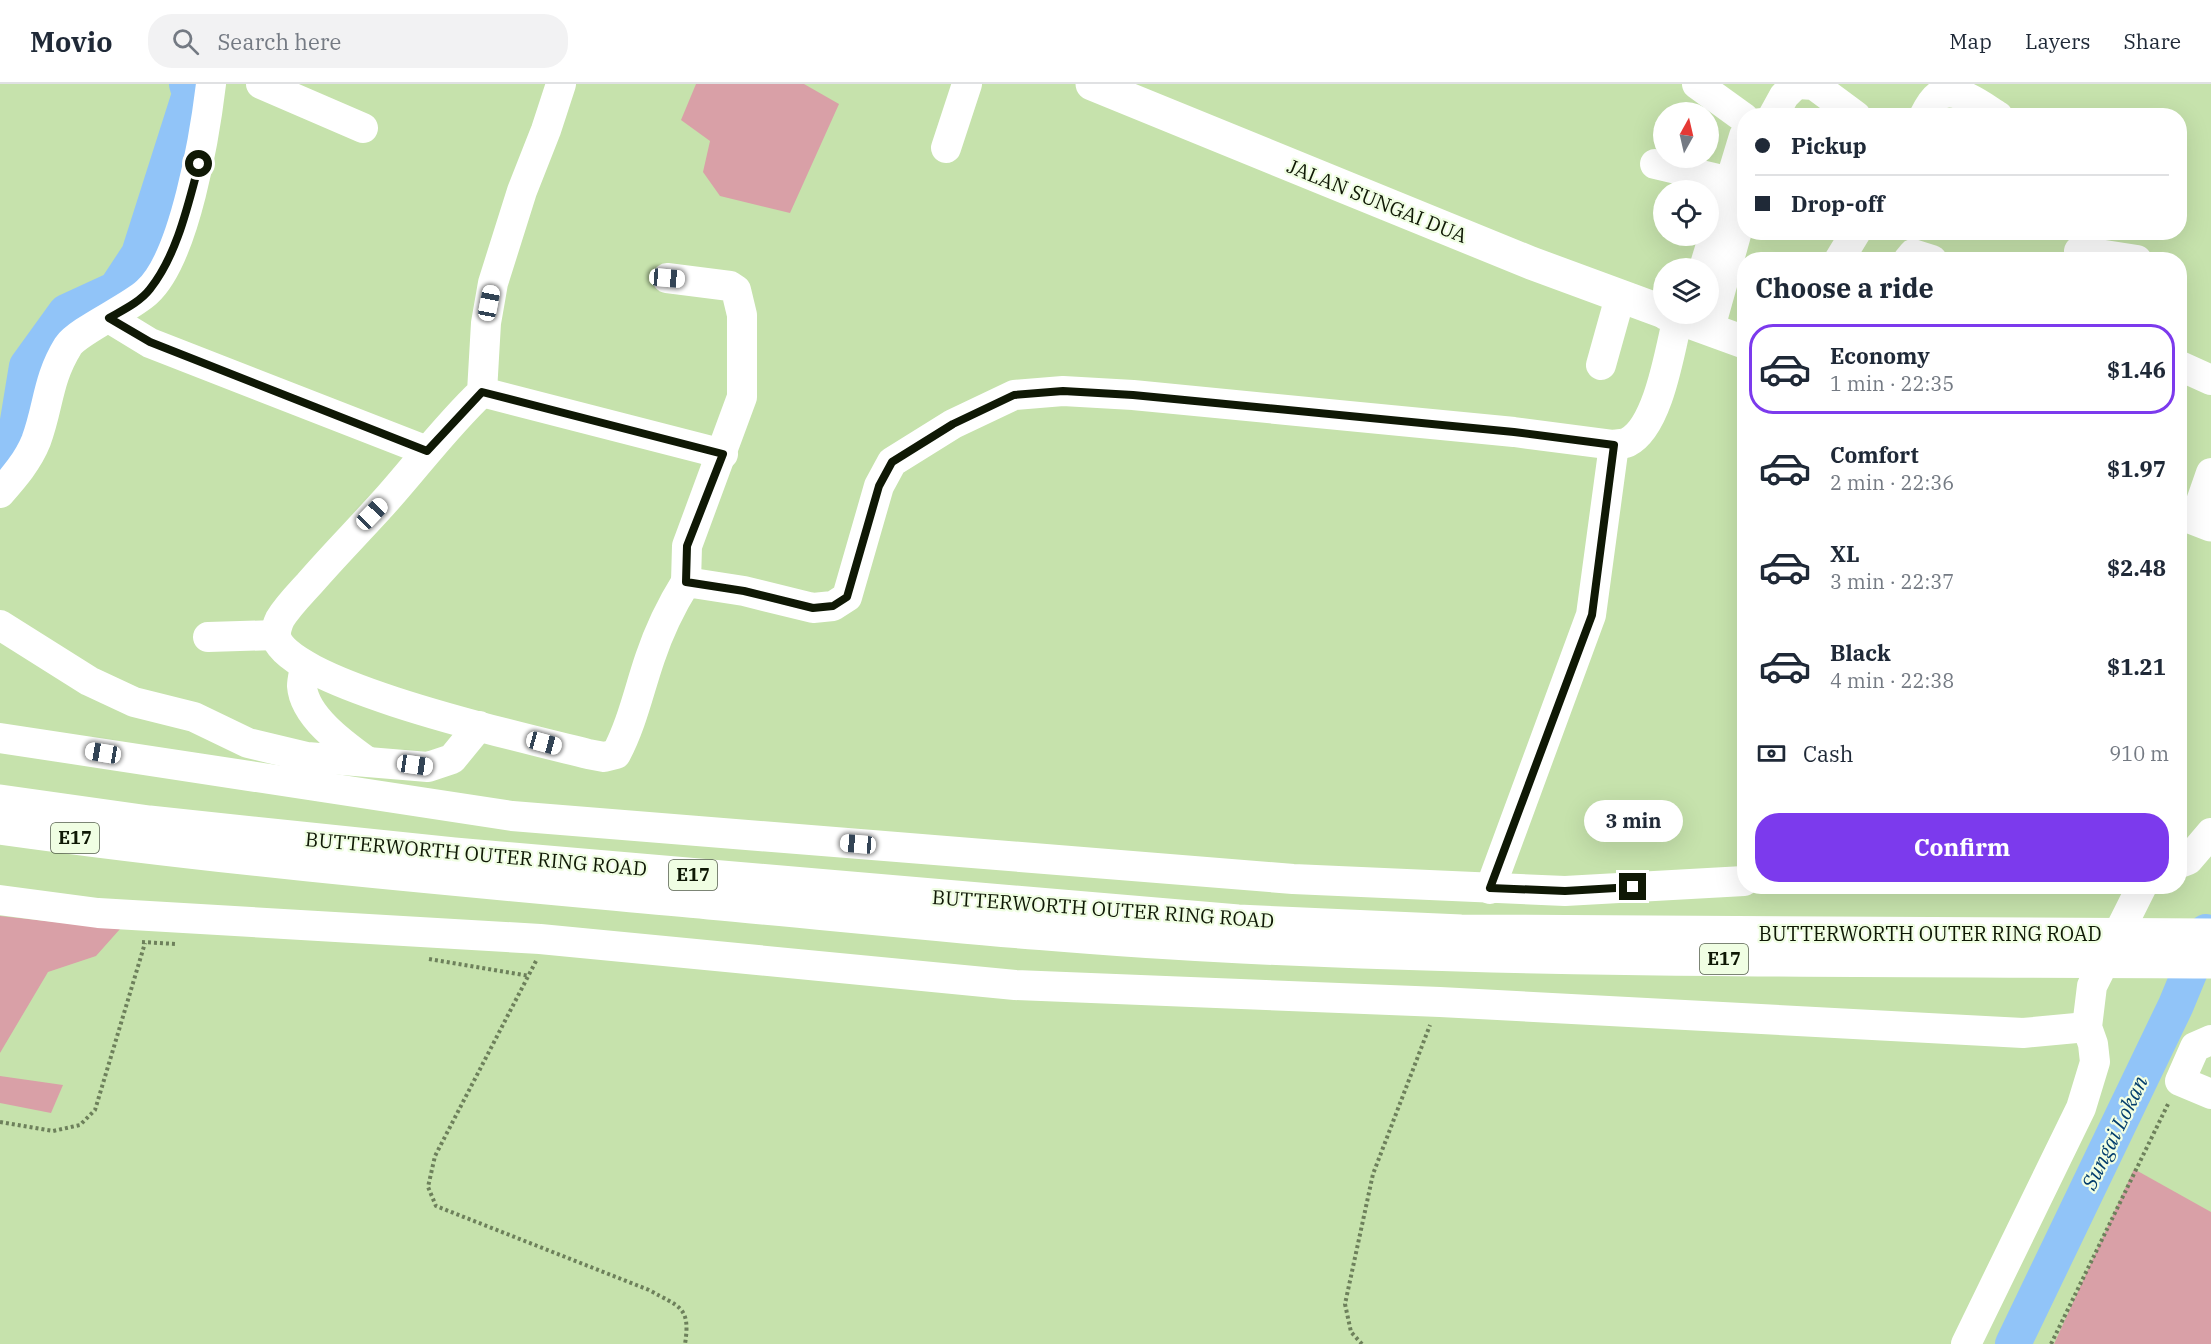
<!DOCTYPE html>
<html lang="en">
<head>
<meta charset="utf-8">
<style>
  :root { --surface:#fff; --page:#f2f2f3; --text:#1f2937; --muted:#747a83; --line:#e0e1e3; --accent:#7c3aed }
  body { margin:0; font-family:"IBM Plex Serif",serif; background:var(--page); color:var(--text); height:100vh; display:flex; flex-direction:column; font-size:22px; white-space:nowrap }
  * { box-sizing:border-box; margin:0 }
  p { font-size:20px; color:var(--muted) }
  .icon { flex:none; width:33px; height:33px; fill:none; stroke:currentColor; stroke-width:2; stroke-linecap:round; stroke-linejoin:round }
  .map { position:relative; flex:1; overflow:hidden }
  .drawer { position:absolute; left:1737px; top:168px; width:450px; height:642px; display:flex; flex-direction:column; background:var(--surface); border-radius:24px; box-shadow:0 6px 24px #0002 }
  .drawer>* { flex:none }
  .guide { position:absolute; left:1737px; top:24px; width:450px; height:132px; border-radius:24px; box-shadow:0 6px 24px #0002; display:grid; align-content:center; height:132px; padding:0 18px; background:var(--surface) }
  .needle { width:39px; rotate:8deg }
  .buttons { position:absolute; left:1653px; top:18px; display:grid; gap:12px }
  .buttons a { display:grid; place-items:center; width:66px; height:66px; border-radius:50%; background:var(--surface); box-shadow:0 6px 24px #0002; font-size:30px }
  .end { position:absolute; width:27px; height:27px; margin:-14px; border:8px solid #0f1805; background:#fff; box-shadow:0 0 0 3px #fff }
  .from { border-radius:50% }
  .bubble { position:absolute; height:42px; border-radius:21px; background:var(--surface); box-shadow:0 6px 24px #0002; font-size:20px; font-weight:800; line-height:42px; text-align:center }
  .car { position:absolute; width:18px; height:36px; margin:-18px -9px; border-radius:8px; box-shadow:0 0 4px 2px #0007; background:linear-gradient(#fff 24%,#345 0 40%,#fff 0 76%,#345 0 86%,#fff 0) }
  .guide b { display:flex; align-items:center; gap:21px; height:57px; font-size:22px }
  .guide b+b { border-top:2px solid var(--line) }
  .guide i { width:15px; height:15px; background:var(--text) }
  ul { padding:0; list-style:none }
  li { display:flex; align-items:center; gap:18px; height:90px; margin:0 12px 9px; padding:0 6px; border:3px solid transparent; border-radius:24px }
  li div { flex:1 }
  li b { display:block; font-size:22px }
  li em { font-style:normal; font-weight:800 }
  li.selected { border-color:var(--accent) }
  li>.icon { width:54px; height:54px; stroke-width:1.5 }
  h2 { padding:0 18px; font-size:27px; line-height:72px }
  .pay { display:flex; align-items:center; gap:15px; height:66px; padding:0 18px; font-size:22px }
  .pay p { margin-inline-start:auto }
  .button { display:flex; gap:12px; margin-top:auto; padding:12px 18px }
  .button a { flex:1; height:69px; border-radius:24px; background:var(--accent); color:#fff; font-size:24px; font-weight:800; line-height:69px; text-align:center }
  header { display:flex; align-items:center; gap:36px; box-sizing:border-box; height:84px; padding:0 30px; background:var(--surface); border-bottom:2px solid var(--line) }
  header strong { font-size:28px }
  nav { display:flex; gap:33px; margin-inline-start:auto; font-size:21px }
  .search { width:420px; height:54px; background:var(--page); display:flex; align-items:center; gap:15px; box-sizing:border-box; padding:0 21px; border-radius:24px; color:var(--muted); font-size:22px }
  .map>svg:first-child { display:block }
  .green { fill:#d9a0a7 }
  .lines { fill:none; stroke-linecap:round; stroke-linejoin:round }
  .river { stroke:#91c4f8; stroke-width:36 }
  .path { stroke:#6d805b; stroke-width:4; stroke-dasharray:3 3; stroke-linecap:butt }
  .minor { stroke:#fff; stroke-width:30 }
  .major { stroke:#fff; stroke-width:33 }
  .highway { stroke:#fff; stroke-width:33 }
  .route { stroke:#0f1805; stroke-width:8 }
  .labels { text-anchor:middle; stroke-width:4.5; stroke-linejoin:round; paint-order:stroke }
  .shield { fill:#f0fee3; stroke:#525d48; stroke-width:1.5 }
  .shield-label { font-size:18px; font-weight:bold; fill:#0f1805 }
  .street-label { font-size:20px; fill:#0f1805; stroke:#f0fee3 }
  .water-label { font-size:21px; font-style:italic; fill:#033d6c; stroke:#f0fee3 }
</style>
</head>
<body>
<header>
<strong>Movio</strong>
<div class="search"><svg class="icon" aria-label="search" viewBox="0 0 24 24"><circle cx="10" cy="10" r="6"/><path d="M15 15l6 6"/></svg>Search here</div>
<nav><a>Map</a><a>Layers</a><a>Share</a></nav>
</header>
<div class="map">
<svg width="2211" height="1260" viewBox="0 0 2211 1260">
  <rect width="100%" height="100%" fill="#c6e2ac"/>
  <g class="green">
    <polygon points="696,0 804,0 839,20 790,129 720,112 703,88 710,57 681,36"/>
    <polygon points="0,832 120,845 96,872 48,888 0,969"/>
    <polygon points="0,992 63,1001 51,1029 0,1019"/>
    <polygon points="2134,1085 2211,1128 2211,1260 2054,1260"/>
  </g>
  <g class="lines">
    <g class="river">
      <polyline points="0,377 14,361 27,282 66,228 116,205 139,170 190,10 187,0"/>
      <polyline points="2013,1260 2176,921 2206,848"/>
    </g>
    <g class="path">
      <polyline points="142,858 176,860"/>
      <polyline points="429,875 529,892"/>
      <path d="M536,877l-101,195 -7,31 8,19 213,84c30,17 42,16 36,54"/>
      <polyline points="0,1038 53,1047 80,1041 95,1026 145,859"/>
      <polyline points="1362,1260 1351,1248 1345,1220 1373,1090 1430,941"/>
      <polyline points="2051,1260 2169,1018"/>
    </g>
    <g class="minor">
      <polyline points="261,0 363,44"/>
      <path d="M561,0l-15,46 -24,61 -29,92 -7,40 -4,69c-35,33 -64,72 -96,108 -25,28 -52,55 -77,84 -10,11 -21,22 -29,35 -2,4 -5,13 -4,17 8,49 261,105 312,118l16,3 12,-3c16,-30 23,-64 34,-96 9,-27 21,-52 36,-76l58,9 69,17 20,-2 14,-9 32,-111 13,-24 61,-38 61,-29 49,-4 70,4 381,37 100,13c4,-1 11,-1 14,-3 31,-16 42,-93 50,-125"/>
      <polyline points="1697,0 1744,34"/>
      <polyline points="1798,0 1814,1 1856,32"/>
      <polyline points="1773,32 1784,12 1796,0"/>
      <path d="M1924,32c3,-6 8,-16 14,-20 17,-12 45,11 60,20"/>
      <polyline points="946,64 967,0"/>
      <polyline points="1655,80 1731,98"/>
      <polyline points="2079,167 2137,176"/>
      <polyline points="1839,176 1856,148"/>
      <polyline points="1908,176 1913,170 1932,176"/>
      <polyline points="1704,184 1744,52"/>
      <polyline points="667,194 730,202 736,206 742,231 742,313 687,462 686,498"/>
      <polyline points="109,234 150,259 427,367"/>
      <polyline points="1710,244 1744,122"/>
      <polyline points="1601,281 1620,213"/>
      <polyline points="2180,282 2211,296"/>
      <polyline points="482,308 723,370"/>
      <path d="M0,409c14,-16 28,-32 36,-52 13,-35 11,-61 32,-95 10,-15 62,-38 79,-54 38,-34 58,-158 64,-208"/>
      <polyline points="2195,435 2211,389"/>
      <polyline points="0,541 89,597 134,618 194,633 248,659 307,673 428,683 452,675 479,642"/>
      <polyline points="208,553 276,551"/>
      <path d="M305,583c-1,6 -3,13 -3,19 2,30 41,58 63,74"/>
      <polyline points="0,654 512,732 1293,795 1565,807 1744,797"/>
      <polyline points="2180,779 2188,776 2211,749"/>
      <polyline points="1490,805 1591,531 1614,361"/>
      <polyline points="0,816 98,829 540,855 1015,901 1440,918 2023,949 2087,943"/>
      <polyline points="2211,956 2195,963 2180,997 2211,1010"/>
      <polyline points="1966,1260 2081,1024 2095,978 2093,960 2087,943 2092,902 2142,802"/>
    </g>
    <g class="major">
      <polyline points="1092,0 1531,179 1664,228"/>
      <polyline points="1667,230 1744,258"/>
      <polyline points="2180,429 2211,441"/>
    </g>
    <g class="highway">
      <polyline points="0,717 149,738 454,770 1238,837 1461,847 2211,851"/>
      <path d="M0,744c235,33 472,53 709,75 177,16 355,36 533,44 323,16 646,13 969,15"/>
    </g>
  </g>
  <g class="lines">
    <path class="route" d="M199,80c-11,41 -22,91 -49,125 -10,13 -27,21 -41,29l41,24 277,109 55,-59 241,62 -36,92 -1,36 58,9 69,17 20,-2 14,-9 32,-111 13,-24 61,-38 61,-29 49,-4 70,4 381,37 100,13 -22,170 -102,273 75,3 68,-4"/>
  </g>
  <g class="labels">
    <g class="shield">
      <rect x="51" y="739" width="48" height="30" rx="4.5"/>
      <rect x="669" y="776" width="48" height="30" rx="4.5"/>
      <rect x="1700" y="860" width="48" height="30" rx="4.5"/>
    </g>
    <g class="shield-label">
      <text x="75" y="760">E17</text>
      <text x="693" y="797">E17</text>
      <text x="1724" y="881">E17</text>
    </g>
    <g class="street-label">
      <text transform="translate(1377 117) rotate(22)" y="7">JALAN SUNGAI DUA</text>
      <text transform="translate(476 770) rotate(5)" y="7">BUTTERWORTH OUTER RING ROAD</text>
      <text transform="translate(1103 825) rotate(4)" y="7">BUTTERWORTH OUTER RING ROAD</text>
      <text x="1930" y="857">BUTTERWORTH OUTER RING ROAD</text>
    </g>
    <g class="water-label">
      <text transform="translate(2115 1049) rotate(-64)" y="7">Sungai Lokan</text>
    </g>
  </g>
</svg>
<div class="buttons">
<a><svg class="needle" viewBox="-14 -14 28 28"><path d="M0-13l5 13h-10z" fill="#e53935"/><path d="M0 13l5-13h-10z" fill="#747a83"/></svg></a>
<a><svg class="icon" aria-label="locate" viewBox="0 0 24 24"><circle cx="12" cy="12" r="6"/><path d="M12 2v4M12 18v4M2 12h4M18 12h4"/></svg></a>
<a><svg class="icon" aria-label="layers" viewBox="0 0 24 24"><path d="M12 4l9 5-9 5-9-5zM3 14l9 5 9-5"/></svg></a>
</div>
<i class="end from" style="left:199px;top:80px"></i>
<i class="end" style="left:1633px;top:803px"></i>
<div class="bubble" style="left:1584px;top:716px;width:99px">3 min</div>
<i class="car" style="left:667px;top:194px;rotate:95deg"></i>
<i class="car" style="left:489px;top:219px;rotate:11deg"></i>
<i class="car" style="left:372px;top:430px;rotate:44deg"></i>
<i class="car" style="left:544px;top:659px;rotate:105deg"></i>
<i class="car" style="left:103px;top:669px;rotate:279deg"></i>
<i class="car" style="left:415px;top:681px;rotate:98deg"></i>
<i class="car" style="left:858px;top:760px;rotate:275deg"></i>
<div class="guide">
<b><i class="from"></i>Pickup</b>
<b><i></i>Drop-off</b>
</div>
<section class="drawer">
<h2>Choose a ride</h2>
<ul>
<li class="selected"><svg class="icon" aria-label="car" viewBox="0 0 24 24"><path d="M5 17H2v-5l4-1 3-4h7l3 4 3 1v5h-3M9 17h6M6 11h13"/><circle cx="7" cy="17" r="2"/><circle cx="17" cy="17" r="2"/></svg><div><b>Economy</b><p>1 min · 22:35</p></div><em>$1.46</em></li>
<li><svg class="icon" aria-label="car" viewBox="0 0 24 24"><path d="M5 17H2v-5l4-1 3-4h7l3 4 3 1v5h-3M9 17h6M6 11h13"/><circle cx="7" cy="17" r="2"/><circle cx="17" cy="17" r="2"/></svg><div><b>Comfort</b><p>2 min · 22:36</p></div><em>$1.97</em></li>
<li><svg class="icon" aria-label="car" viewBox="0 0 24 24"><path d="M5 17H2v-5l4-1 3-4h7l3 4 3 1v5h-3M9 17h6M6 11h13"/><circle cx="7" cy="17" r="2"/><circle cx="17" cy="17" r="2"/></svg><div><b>XL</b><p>3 min · 22:37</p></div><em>$2.48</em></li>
<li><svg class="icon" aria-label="car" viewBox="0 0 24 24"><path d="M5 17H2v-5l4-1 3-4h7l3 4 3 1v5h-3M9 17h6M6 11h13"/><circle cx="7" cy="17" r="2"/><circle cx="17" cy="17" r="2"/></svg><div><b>Black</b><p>4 min · 22:38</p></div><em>$1.21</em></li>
</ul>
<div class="pay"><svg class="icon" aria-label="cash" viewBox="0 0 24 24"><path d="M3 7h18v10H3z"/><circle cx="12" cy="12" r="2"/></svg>Cash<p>910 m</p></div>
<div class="button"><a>Confirm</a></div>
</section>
</div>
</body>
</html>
